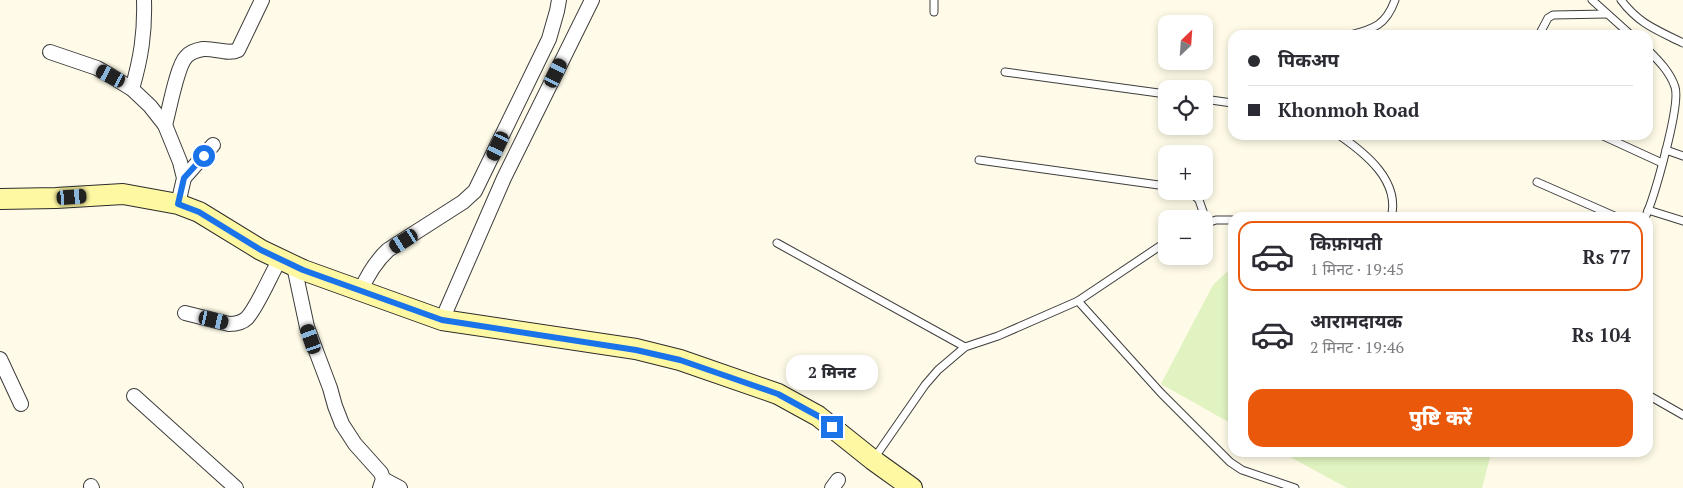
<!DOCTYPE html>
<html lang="hi">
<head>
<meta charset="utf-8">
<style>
  :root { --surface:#fff; --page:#f2f2f3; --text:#2b2b33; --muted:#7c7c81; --line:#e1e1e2; --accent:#ea580c }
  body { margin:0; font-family:"PT Serif","Noto Sans Devanagari",serif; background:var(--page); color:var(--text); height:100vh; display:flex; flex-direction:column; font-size:19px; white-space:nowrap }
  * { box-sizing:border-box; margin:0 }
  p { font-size:16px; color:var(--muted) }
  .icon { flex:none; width:28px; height:28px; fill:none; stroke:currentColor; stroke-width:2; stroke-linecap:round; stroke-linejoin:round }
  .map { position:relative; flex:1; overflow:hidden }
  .side { position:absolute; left:1228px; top:212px; width:425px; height:245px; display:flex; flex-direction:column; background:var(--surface); border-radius:15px; box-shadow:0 2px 8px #0003 }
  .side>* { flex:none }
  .top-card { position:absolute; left:1228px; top:30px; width:425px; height:110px; border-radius:15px; box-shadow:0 2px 8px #0003; display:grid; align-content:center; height:110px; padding:0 20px; background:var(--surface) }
  .needle { width:32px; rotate:25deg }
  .fabs { position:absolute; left:1158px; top:15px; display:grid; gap:10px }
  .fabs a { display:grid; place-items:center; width:55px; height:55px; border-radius:10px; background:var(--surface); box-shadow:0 2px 8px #0003; font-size:25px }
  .end { position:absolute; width:22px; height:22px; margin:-11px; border:6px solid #1a73e8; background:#fff; box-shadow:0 0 0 2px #fff }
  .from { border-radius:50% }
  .bubble { position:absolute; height:35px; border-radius:15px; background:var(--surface); box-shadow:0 2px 8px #0003; font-size:16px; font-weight:800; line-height:35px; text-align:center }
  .car { position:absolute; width:15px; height:30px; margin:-15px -8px; border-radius:6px; box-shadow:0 0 4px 1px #0007; background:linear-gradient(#222 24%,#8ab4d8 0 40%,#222 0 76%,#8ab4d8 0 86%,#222 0) }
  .top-card b { display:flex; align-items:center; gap:18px; height:48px; font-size:19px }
  .top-card b+b { border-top:1px solid var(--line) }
  .top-card i { width:12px; height:12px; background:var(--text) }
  ul { padding:9px 0 0; list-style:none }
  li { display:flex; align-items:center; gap:15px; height:70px; margin:0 10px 8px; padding:0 10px; border:2px solid transparent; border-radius:15px }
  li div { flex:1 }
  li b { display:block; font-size:19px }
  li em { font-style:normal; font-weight:800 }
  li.current { border-color:var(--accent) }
  li>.icon { width:45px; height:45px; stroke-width:1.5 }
  .action { display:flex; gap:10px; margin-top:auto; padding:10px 20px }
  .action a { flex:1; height:58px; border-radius:15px; background:var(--accent); color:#fff; font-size:20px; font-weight:800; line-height:58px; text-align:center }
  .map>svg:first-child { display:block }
  .pitch { fill:#e0f3c1 }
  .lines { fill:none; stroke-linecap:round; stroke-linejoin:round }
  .service-casing { stroke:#3d3d3d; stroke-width:9 }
  .minor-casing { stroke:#3d3d3d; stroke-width:16 }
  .secondary-casing { stroke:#2c2c2c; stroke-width:22 }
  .service { stroke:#fff; stroke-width:7 }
  .minor { stroke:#fff; stroke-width:14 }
  .secondary { stroke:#fff8a3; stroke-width:20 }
  .route { stroke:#1a73e8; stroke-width:6 }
</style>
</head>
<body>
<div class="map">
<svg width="1683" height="488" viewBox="0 0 1683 488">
  <rect width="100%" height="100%" fill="#fffbe8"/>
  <g class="pitch">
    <polygon points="1232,267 1232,424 1161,384 1213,285"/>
    <polygon points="1283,453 1491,452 1491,453 1482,488 1347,488"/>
  </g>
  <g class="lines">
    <g class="service-casing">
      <g id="service">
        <polyline points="1592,0 1631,35"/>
        <path d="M1621,0c18,24 36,30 62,43"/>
        <polyline points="934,12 934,0"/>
        <path d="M1350,35c24,-6 36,-10 45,-35"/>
        <polyline points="1539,35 1548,18 1553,15 1607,14"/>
        <polyline points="1005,72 1166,94"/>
        <polyline points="1204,99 1232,103"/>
        <path d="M1339,135c26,18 62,46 52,83"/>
        <polyline points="1601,135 1662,163"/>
        <polyline points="1666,150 1683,156"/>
        <polyline points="979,160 1166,186"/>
        <polyline points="1537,182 1619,218"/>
        <polyline points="1190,191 1199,200 1207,223"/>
        <polyline points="1648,210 1683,221"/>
        <path d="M1645,218c9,-20 36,-113 30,-131 -5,-15 -16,-26 -27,-37"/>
        <polyline points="1204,224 1216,220 1232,220"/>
        <polyline points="777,243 965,347"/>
        <polyline points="1078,301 1161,393 1230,462 1242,470 1295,488"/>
        <polyline points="1648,395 1683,415"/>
        <polyline points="873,460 925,385 938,370 965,347 998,336 1078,301 1166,242"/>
      </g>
    </g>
    <g class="minor-casing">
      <g id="minor">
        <polyline points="50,52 97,68 111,76 132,89 150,106 165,125 180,162 184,178 178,204"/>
        <path d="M132,89c9,-31 13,-56 12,-89"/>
        <path d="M165,125c4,-14 12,-59 21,-68 4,-5 11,-7 17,-8 12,-1 25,6 35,1l24,-50"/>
        <polyline points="184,178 213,145"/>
        <polyline points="294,266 307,327 330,388 335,406 342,424 355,444 381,473 383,479 380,488"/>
        <path d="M361,290c7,-16 14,-28 27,-40l75,-48 12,-11 74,-152 8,-28 2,-11"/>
        <path d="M185,313l44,11c7,0 13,-1 18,-6 11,-12 24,-44 33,-59"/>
        <polyline points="442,320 504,178 592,0"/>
        <polyline points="0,359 21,404"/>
        <polyline points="134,396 236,488"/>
        <polyline points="383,479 400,488"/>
        <polyline points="91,486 92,488"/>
        <polyline points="832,488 838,480"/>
      </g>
    </g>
    <g class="secondary-casing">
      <polyline id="secondary" points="0,199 56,198 123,194 178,204 199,212 261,250 303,270 442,320 636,349 680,360 778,394 818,416 873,460 912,488"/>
    </g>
    <use href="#service" class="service"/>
    <use href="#minor" class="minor"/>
    <use href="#secondary" class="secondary"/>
  </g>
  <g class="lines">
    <polyline class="route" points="204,156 184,178 178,204 199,212 261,250 303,270 442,320 636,350 680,360 778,394 818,416 832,427"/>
  </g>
</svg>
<div class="fabs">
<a><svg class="needle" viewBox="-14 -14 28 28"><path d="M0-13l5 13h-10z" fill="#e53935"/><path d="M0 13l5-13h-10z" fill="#7c7c81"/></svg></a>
<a><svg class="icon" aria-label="locate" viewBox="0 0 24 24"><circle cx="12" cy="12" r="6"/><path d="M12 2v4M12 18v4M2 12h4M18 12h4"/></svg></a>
<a>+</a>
<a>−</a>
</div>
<i class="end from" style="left:204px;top:156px"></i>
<i class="end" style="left:832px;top:427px"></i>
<div class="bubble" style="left:786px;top:355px;width:92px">2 मिनट</div>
<i class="car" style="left:556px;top:73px;rotate:26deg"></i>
<i class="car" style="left:111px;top:76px;rotate:297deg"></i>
<i class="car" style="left:498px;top:146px;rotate:205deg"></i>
<i class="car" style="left:72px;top:197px;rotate:86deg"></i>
<i class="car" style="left:404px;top:241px;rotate:238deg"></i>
<i class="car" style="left:214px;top:320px;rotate:103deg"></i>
<i class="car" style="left:311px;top:339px;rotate:341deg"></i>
<div class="top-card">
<b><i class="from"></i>पिकअप</b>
<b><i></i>Khonmoh Road</b>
</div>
<section class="side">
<ul>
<li class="current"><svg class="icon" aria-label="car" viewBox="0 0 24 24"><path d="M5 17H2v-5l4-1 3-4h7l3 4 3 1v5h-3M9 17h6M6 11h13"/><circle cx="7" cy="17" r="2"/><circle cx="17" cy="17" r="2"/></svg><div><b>किफ़ायती</b><p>1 मिनट · 19:45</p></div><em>Rs 77</em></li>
<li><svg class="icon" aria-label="car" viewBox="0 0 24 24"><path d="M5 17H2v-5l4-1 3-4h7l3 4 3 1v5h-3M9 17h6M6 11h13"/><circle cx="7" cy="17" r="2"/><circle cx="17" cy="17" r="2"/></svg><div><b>आरामदायक</b><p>2 मिनट · 19:46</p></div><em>Rs 104</em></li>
</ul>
<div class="action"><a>पुष्टि करें</a></div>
</section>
</div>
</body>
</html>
